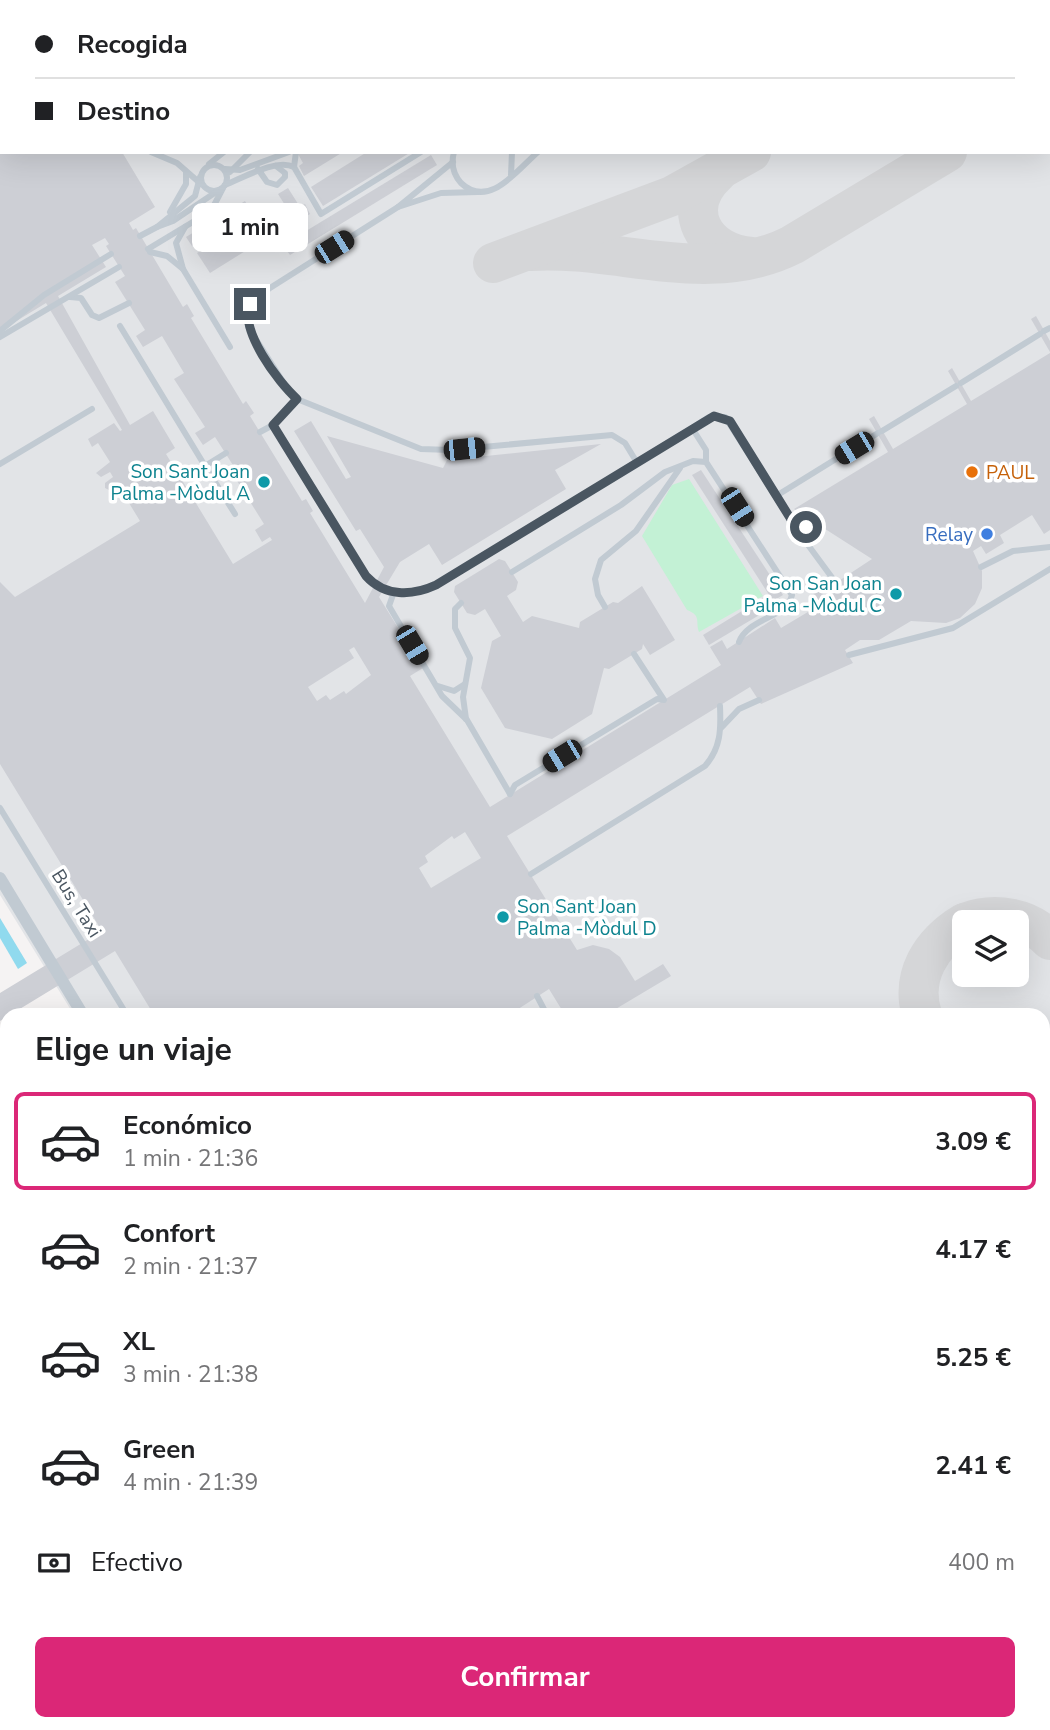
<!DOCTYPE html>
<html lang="es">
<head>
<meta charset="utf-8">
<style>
  :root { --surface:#fff; --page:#f2f2f2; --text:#202124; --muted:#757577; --line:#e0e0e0; --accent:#db2777 }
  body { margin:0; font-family:"Nunito Sans",sans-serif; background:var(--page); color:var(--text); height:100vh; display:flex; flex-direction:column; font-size:26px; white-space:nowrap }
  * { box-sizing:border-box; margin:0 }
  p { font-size:23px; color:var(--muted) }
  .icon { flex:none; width:38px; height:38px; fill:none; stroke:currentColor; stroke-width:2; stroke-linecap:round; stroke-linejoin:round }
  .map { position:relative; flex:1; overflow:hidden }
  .sheet { position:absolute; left:0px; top:1008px; width:1050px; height:723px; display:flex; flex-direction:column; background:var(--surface); border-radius:21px 21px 0 0; box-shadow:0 7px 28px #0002 }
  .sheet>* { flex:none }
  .top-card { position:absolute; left:0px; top:0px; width:1050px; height:154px; box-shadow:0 7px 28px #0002; display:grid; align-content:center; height:154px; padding:0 35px; background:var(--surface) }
  .buttons { position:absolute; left:952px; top:910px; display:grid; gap:14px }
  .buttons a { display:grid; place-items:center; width:77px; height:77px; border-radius:10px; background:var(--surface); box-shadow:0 7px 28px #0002; font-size:35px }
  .end { position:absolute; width:32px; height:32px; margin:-16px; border:9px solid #4a5661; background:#fff; box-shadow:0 0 0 4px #fff }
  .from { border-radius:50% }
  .bubble { position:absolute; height:49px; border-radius:10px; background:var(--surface); box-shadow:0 7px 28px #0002; font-size:23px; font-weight:700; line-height:49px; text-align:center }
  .car { position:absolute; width:21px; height:42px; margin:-21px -10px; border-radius:9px; box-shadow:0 0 5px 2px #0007; background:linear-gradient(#222 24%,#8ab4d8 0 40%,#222 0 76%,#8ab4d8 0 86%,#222 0) }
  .top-card b { display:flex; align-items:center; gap:24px; height:66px; font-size:26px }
  .top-card b+b { border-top:2px solid var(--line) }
  .top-card i { width:18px; height:18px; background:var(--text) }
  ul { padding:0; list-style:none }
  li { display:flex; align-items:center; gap:21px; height:98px; margin:0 14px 10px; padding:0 21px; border:4px solid transparent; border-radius:10px }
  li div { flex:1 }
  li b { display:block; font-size:26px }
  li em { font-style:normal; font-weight:700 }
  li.on { border-color:var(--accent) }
  li>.icon { width:63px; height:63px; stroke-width:1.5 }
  h2 { padding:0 35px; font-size:32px; line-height:84px }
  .pay { display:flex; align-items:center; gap:18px; height:77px; padding:0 35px; font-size:26px }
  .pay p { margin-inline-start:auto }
  .cta { display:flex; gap:14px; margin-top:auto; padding:14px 35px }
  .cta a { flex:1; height:80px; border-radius:10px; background:var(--accent); color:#fff; font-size:28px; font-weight:700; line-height:80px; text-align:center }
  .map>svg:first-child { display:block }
  .airport { fill:#e2e4e7; fill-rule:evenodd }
  .green { fill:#c3f1d5 }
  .water { fill:#90daee }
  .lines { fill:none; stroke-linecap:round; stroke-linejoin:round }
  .taxiway { stroke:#d5d6d8; stroke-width:40 }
  .building { fill:#cdcfd5; fill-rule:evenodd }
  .lane { stroke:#c1cad2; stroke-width:6 }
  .street { stroke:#c1cad2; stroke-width:12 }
  .route { stroke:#4a5661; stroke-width:9 }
  .food-dot { fill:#e8710a; stroke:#fff; stroke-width:2.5 }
  .culture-dot { fill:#0f9aa8; stroke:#fff; stroke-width:2.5 }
  .shop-dot { fill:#3f7fe0; stroke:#fff; stroke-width:2.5 }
  .labels { text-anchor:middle; stroke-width:7; stroke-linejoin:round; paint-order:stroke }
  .culture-label { font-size:19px; fill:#0d838f; stroke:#fff; text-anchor:end }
  .food-label { font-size:19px; fill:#c56008; stroke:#fff; text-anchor:start }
  .shop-label { font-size:19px; fill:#366cbe; stroke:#fff; text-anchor:end }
  .street-label { font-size:19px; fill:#4a5661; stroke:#fff }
</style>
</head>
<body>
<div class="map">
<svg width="1050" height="1730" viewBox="0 0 1050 1730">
  <rect width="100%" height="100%" fill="#f5f3f3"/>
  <path class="airport" d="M0,0h1050v1730h-1050v-15l6,-4 1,13h1036v-709h-969l-74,-120zM2,2h1046v150h-1046zM964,922h53v53h-53z"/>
  <g class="green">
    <path d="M689,479l74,117 -64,36c-4,-11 3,-16 -12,-22l-45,-74 30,-51z"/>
    <polygon points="1050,1437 1050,1521 1043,1525 1043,1442"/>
    <polygon points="0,1455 7,1455 7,1504 0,1508"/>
    <polygon points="1050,1666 1050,1730 948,1730 958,1724 1043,1724 1043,1671"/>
    <polygon points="580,1724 720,1724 710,1730 570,1730"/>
  </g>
  <polygon class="water" points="0,918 27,963 18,969 0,938"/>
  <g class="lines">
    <g class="taxiway">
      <polyline points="998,2 1001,0"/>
      <polyline points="1048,90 1050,89"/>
      <path d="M717,173c-39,36 -13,81 35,84"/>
      <path d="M530,251c86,-6 179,36 262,-6l155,-93"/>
      <polyline points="493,263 672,196 751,152"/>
      <path d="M967,922c28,-10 61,-5 83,18"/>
      <path d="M922,1015c-12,-39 9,-72 42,-92"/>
      <polyline points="1043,1216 1050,1227"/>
      <polyline points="1043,1381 1050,1377"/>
      <polyline points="1043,1597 1050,1593"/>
      <polyline points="471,1730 481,1724"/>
      <polyline points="826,1730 836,1724"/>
    </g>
  </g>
  <g class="building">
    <path d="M0,152h122l33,55 -26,16 4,7 3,-2 47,79 4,-3 7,12 -3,2 52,86 3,-3 8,12 -4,3 52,85 4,-2 7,12 -3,2 55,90 19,-36 -24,-38 -4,2 -62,-100 17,-10 35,58 5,-2 -24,-41 116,32 4,-8 154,-16 -46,26 11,19 -124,76 -13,-21 -29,18 -21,35 44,71 -13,8 80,131 231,-142 -11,-18 12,-7 5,9 48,-31 6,10 37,-22 -11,-19 12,-7 6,10 47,-31 -78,-50 94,-57 -19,-33 5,-3 19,33 74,-45 -19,-33 4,-3 19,33 79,-48v177l-6,4 -12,-19 -32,20 4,8 -18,11 -5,-8 -8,5 9,20v17l-7,16 -15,14 -14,5 -35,-2 -32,19h-19l-15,10 8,13 -92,41 -11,-17 -243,149 70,114 16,-5 16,4 11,8 15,24 28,-17 8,12 -57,34 3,5h-52l-16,-26 -40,26h-355l-39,-64 -115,70v-28l102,-62 -102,-167v-182l15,15 125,-76 -22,-36 -9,5 -4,-2v-5l8,-6 -3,-5 -9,5 -5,-4 14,-11 -12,-19 -6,4 -4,-8 26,-16 6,8 2,-1 -76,-127 -46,28zM105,238l4,6 -3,2 19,30 -10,6 30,48 -9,6 7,11 19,-11 22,37 -10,6 31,48 -10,6 8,12 12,-8 23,36 -4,3 30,48 -9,6 7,12 8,-5 2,3 -39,24 -67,-110 9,-6 -22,-37 -23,14 -72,-129 48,-29 -14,-22zM354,647l17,28 -25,19 -2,-3 -14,9 -4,-5 -9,6 -9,-14 46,-29 -5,-8zM465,832l16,26 -50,30 -12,-20 9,-6 -3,-6 27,-20 2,3z"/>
    <polygon points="300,152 343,152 304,176 299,166 303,163 298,154"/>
    <polygon points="367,152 411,152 323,206 311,187"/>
    <polygon points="431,155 437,165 290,255 283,245"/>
    <polygon points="288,188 300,207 305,204 310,214 272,237 266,228 290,213 278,194"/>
    <polygon points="245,201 250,210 192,246 186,237"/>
    <polygon points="251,221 263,240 210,273 197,253"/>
    <polygon points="1036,316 1050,341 1050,352 1031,319"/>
    <polygon points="701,470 783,595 773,601 692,475"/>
    <polygon points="499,559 505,561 518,582 516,590 507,596 523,622 532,616 579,628 580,622 613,602 618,603 642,586 675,640 650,655 643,644 642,649 609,669 604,668 592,714 552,739 505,728 481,688 492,641 501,636 485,609 475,615 467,613 454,592 455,586"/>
    <polygon points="765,597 771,608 709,645 703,635"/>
    <polygon points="0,1402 7,1413 7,1432 0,1440"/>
  </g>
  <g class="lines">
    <g class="lane">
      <polyline points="339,0 341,2"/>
      <polyline points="373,0 374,2"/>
      <polyline points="92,2 93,0"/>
      <polyline points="188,2 191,0"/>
      <polyline points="488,2 491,0"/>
      <polyline points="679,2 682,0"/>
      <polyline points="772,2 775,0"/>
      <polyline points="0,73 2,73"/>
      <polyline points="0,90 2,89"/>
      <polyline points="151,152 177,163 201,184"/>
      <polyline points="296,152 294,167 321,214 421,152"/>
      <path d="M454,152c-3,11 -1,22 7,31 28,27 57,-14 77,-31"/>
      <polyline points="453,162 398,207 441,193 478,192"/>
      <polyline points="209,164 224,152"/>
      <circle cx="214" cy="178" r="13"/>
      <polyline points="225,169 240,170 289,152"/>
      <polyline points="258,169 267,182 277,185 285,177 285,173 276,166"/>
      <polyline points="230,172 250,152"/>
      <polyline points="511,175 512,152"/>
      <polyline points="200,177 195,196 157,227 173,221 219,190"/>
      <path d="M225,185c18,-7 51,-27 69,-18"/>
      <polyline points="398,207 270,288 250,304 248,327 289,391 297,399 421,449 450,450 612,435 625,443 636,461"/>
      <polyline points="170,212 186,184 186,173"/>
      <polyline points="185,227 176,243 183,269 230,347"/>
      <polyline points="140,236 157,227"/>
      <polyline points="148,249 211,211 223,188"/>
      <polyline points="150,252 167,256 183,269"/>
      <polyline points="70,297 81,298 92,315 99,318 129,303"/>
      <polyline points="120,326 205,466 226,453"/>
      <polyline points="0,331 44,295 111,254"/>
      <polyline points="1044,331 1050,328"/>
      <polyline points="0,337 119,267"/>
      <polyline points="961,383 1040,334"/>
      <path d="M273,425l93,151c19,21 46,20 70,9l256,-157"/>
      <polyline points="882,431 956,386"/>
      <polyline points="260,432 273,425 297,399"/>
      <polyline points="706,462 706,450 692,428 709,417 725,417 797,530 836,583"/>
      <polyline points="0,464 92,409"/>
      <polyline points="205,466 235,514"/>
      <polyline points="776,496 878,433"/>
      <polyline points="793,522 806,527 817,524"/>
      <polyline points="981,567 1013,551 1050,547"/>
      <path d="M512,572l109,-67 44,-33 28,-11 13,1 86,133c-5,23 -44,23 -53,47"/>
      <polyline points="394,592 389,606 442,696 467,720 510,794"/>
      <polyline points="461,603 455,609 455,628 470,658 463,697 466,719"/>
      <polyline points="605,607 598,595 595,579 601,560 636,531 680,468"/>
      <polyline points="849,655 953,628 1050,569"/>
      <polyline points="438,686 454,691 465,684"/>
      <polyline points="721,728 739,709 759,700"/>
      <polyline points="510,794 515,785 657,699 664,700 634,654"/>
      <polyline points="0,808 127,1015"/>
      <path d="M531,874l174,-108c16,-18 16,-37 15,-60"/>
      <polyline points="537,996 547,1015"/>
      <polyline points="0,1323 7,1335"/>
      <polyline points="0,1337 7,1346"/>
      <polyline points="0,1357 7,1369"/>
      <polyline points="0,1371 7,1383"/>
      <polyline points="0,1386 7,1396"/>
      <polyline points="6,1647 4,1633 7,1611"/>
      <polyline points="0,1682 7,1676"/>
      <polyline points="11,1730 21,1724"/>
    </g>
    <g class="street">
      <polyline points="0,878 83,1015"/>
      <polyline points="0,1255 7,1267"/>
      <polyline points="0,1539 7,1532"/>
      <polyline points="0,1595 7,1590"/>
    </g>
  </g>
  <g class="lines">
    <path class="route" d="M250,304c-11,26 28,78 47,95l-24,26 93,151c19,21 46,20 70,9l278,-169 16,5 62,100 14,6"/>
  </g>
  <circle class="food-dot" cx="972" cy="472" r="7"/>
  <g class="culture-dot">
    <circle cx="264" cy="482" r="7"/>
    <circle cx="896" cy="594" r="7"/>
    <circle cx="503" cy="917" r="7"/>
  </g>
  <circle class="shop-dot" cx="987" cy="534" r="7"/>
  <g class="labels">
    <g class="culture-label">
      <text x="250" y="478">Son Sant Joan<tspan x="250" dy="22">Palma -Mòdul A</tspan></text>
      <text x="882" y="590">Son San Joan<tspan x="882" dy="22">Palma -Mòdul C</tspan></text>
      <text x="517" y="913" text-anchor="start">Son Sant Joan<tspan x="517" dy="22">Palma -Mòdul D</tspan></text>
    </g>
    <g class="food-label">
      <text x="986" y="479">PAUL</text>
    </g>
    <g class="shop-label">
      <text x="973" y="541">Relay</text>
    </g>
    <g class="street-label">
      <text transform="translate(77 903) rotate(58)" y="7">Bus, Taxi</text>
    </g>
  </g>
</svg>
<div class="buttons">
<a><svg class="icon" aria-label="layers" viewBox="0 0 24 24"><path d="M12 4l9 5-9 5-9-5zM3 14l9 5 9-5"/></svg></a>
</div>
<i class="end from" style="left:806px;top:527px"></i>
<i class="end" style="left:250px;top:304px"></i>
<div class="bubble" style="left:192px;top:203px;width:116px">1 min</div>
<i class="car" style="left:334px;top:247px;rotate:58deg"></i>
<i class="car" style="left:854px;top:448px;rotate:239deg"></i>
<i class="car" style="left:464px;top:449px;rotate:84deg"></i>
<i class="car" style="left:737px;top:507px;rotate:147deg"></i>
<i class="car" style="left:412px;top:645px;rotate:149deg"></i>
<i class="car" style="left:562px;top:756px;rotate:239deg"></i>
<div class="top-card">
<b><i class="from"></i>Recogida</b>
<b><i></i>Destino</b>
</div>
<section class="sheet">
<h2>Elige un viaje</h2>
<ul>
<li class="on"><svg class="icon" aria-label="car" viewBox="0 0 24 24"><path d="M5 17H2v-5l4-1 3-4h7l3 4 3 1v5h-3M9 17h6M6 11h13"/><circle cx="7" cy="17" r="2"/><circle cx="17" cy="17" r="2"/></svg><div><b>Económico</b><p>1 min · 21:36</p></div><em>3.09 €</em></li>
<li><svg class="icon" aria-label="car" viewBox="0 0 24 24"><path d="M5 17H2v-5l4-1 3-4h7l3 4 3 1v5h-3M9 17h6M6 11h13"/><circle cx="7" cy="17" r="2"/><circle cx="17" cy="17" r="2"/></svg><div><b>Confort</b><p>2 min · 21:37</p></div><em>4.17 €</em></li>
<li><svg class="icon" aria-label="car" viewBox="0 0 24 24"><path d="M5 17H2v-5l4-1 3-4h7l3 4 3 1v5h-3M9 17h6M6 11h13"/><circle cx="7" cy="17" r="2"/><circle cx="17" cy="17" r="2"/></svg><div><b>XL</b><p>3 min · 21:38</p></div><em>5.25 €</em></li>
<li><svg class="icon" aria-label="car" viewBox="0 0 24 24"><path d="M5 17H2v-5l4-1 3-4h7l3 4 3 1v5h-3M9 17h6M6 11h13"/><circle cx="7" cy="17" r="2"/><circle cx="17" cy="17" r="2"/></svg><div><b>Green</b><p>4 min · 21:39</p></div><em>2.41 €</em></li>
</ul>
<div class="pay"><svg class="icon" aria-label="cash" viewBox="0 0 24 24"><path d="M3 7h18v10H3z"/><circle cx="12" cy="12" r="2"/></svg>Efectivo<p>400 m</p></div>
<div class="cta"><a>Confirmar</a></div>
</section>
</div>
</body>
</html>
